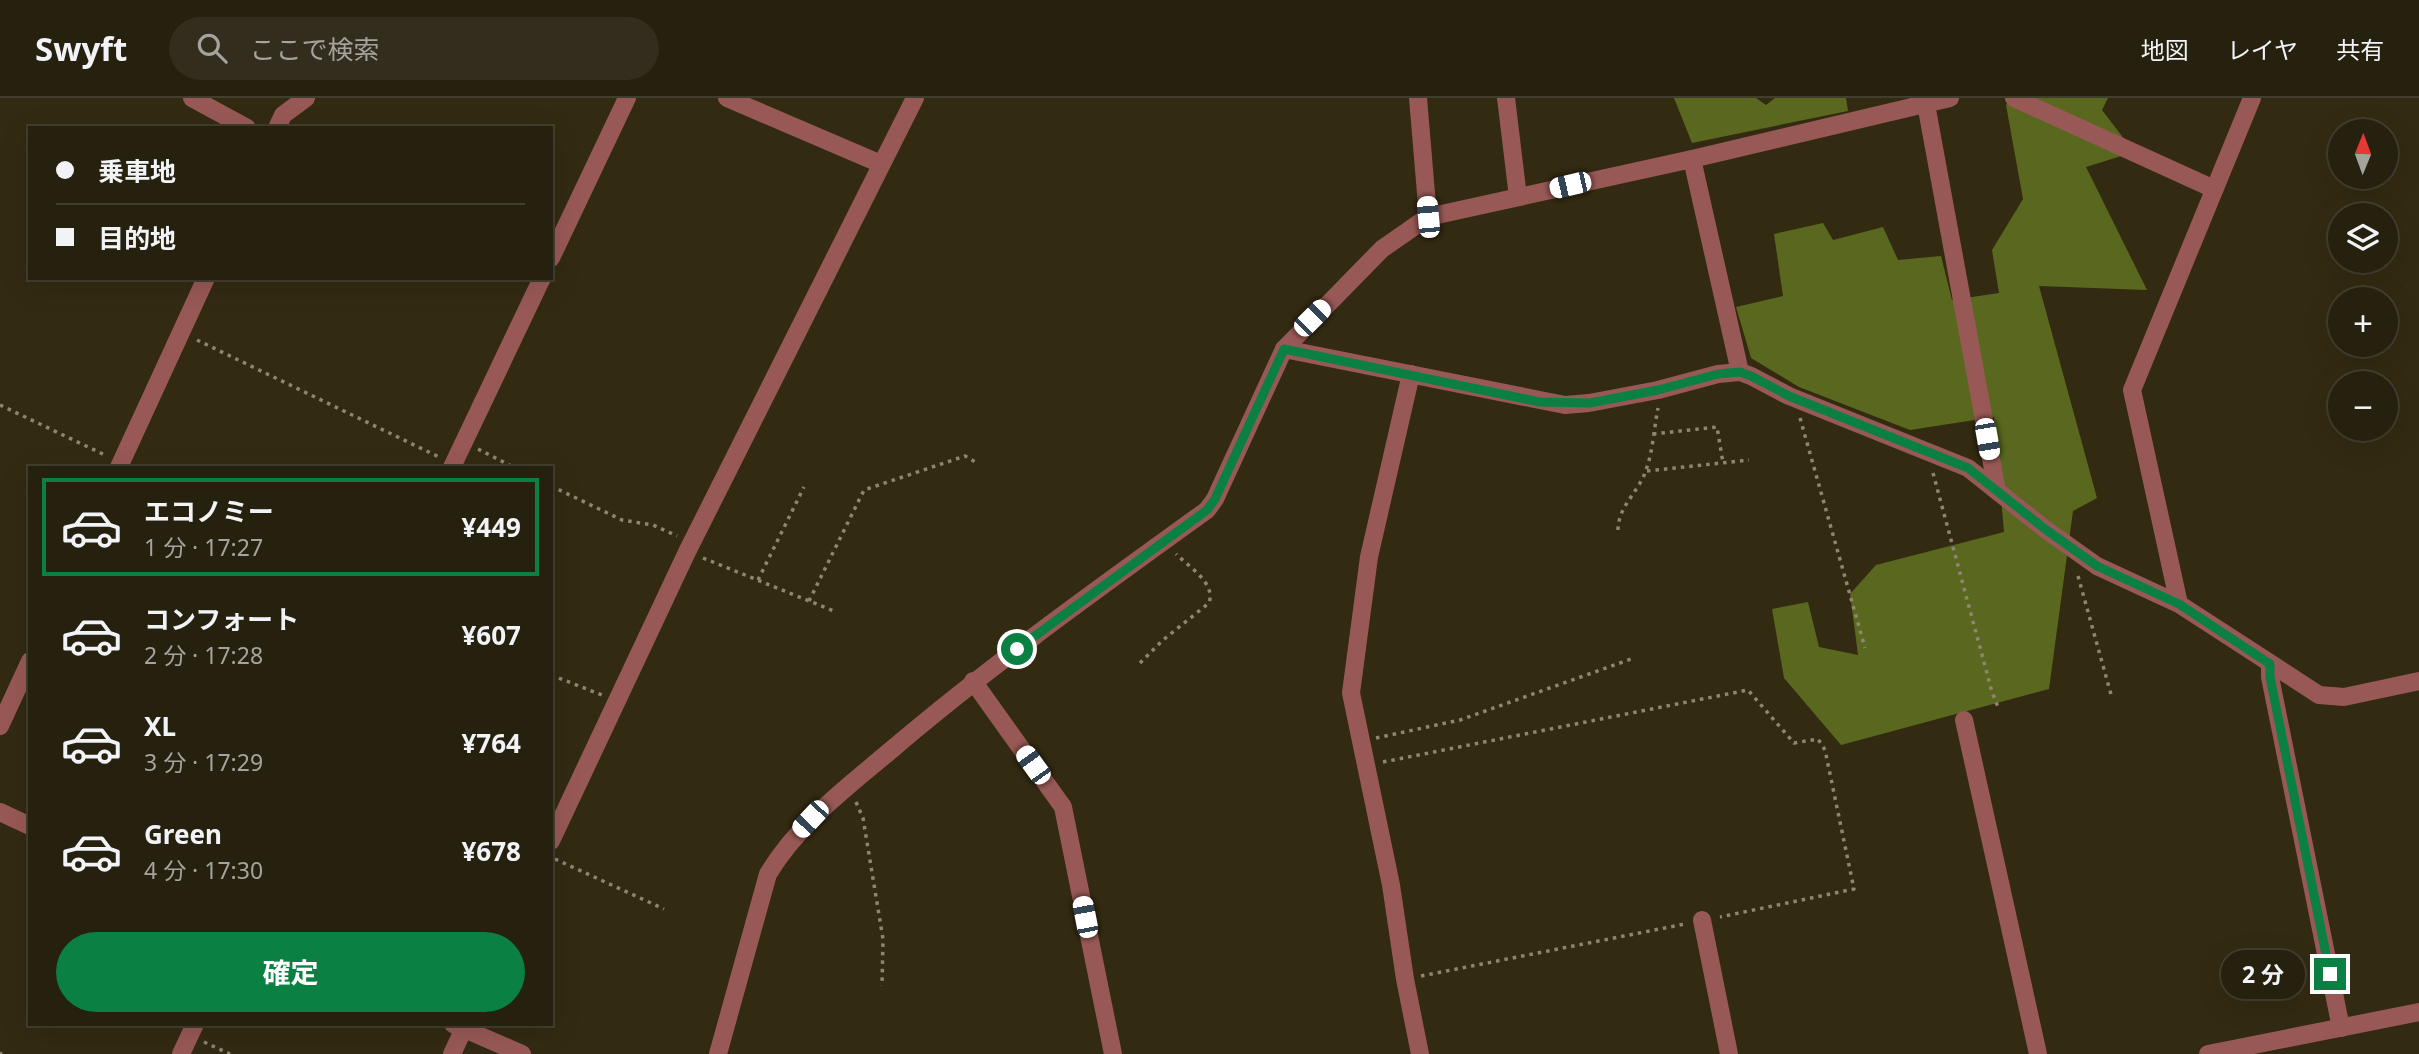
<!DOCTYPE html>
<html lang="ja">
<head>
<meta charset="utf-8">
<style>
  :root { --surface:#26200e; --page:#322d1c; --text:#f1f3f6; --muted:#a4a39e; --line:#423e2e; --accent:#0b8043 }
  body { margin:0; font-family:"Noto Sans","Noto Sans JP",sans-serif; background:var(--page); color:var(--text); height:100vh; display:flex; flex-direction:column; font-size:26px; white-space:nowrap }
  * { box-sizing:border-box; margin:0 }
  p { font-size:23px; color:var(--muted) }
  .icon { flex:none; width:38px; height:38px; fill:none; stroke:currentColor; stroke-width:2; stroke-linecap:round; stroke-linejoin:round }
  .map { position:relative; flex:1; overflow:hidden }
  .sheet { position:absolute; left:28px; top:368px; width:525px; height:560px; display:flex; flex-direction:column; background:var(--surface); border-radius:0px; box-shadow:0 7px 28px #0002,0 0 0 2px var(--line) }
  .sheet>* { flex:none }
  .banner { position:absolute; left:28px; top:28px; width:525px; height:154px; border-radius:0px; box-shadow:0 7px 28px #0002,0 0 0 2px var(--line); display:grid; align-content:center; height:154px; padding:0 28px; background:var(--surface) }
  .needle { width:46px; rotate:1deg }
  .fabs { position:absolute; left:2328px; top:21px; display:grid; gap:14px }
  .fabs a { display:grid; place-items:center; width:70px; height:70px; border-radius:50%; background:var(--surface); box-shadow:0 7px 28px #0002,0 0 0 2px var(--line); font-size:35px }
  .end { position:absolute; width:32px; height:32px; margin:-16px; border:9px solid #0b8043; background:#fff; box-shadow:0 0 0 4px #fff }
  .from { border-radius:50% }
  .bubble { position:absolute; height:49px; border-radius:24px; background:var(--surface); box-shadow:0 7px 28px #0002,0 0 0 2px var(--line); font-size:23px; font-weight:700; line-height:49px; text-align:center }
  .car { position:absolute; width:21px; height:42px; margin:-21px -10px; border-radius:9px; box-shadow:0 0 5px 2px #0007; background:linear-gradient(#fff 24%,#345 0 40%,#fff 0 76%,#345 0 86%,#fff 0) }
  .banner b { display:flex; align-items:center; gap:24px; height:66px; font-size:26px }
  .banner b+b { border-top:2px solid var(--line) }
  .banner i { width:18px; height:18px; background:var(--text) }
  ul { padding:12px 0 0; list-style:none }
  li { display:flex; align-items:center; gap:21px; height:98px; margin:0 14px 10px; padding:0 14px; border:4px solid transparent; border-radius:0px }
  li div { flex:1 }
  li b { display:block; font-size:26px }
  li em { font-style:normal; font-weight:700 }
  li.current { border-color:var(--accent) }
  li>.icon { width:63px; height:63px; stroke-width:1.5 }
  .primary-button { display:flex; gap:14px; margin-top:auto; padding:14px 28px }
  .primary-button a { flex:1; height:80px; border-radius:42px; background:var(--accent); color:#fff; font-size:28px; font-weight:700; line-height:80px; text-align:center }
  header { display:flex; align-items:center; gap:42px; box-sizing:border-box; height:98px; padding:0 35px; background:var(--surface); border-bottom:2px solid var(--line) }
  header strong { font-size:33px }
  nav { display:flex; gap:38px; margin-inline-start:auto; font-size:24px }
  .search { width:490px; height:63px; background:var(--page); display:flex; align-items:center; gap:18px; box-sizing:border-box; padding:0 24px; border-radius:38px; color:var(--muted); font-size:26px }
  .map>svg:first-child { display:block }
  .forest { fill:#59681e }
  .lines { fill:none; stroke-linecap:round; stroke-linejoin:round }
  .path { stroke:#8e8673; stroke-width:3.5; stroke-dasharray:3.5 5; stroke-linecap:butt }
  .minor { stroke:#985956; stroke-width:18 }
  .route { stroke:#0b8043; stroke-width:9 }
</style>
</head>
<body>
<header>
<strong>Swyft</strong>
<div class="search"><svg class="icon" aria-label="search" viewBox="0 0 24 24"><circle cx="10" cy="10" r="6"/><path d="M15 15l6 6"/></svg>ここで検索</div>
<nav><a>地図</a><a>レイヤ</a><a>共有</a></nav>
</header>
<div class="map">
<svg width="2419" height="956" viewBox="0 0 2419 956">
  <rect width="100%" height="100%" fill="#332a12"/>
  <g class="forest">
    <polygon points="1674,0 1756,0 1766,7 1775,0 1846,0 1848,13 1692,45"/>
    <polygon points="2013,0 2108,0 2102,12 2134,54 2086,69 2147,192 2039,188 2097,400 2073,413 2049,591 1841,647 1784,580 1772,511 1808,504 1819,549 1858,557 1850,496 1876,467 2004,434 1994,319 1910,332 1799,289 1751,260 1736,209 1783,198 1774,136 1823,125 1833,142 1883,129 1898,162 1941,158 1952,202 1999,195 1992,152 2023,101 2006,7"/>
  </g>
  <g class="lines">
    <g class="path">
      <polyline points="197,242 439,359"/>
      <polyline points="0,307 107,358"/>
      <polyline points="1800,320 1865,550"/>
      <polyline points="1653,336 1717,329 1723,365"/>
      <polyline points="478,351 513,369"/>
      <polyline points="1647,373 1749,362"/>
      <polyline points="1933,375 1992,594 1998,609"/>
      <polyline points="551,388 622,422 653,427 677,438"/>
      <path d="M1618,432c0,-24 21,-38 28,-60 7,-19 8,-42 12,-62"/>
      <polyline points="703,460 834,513"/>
      <polyline points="2078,478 2112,600"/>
      <polyline points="758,482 804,389"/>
      <polyline points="809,503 864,392 965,358 979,366"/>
      <path d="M1140,565l23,-23 46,-37c7,-20 -20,-36 -33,-49"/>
      <polyline points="551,577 602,597"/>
      <polyline points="1376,640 1460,622 1634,560"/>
      <polyline points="1383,664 1748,592 1794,645 1818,641 1825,652 1854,791 1720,819"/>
      <polyline points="856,704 863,720 883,841 882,888"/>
      <polyline points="555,761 664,811"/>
      <polyline points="1421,878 1685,826"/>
      <polyline points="204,944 230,956"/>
      <polyline points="0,955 2,956"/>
    </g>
    <g class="minor">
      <polyline points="192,0 247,30"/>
      <polyline points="727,0 881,66"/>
      <polyline points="1418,0 1428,119"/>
      <polyline points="1506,0 1518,99"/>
      <polyline points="2014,0 2214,91"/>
      <polyline points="1926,6 1997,393"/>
      <polyline points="277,30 283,17 306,0"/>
      <polyline points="1692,61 1740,274"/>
      <polyline points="551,160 627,0"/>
      <polyline points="1284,251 1565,307 1589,305 1658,292 1718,276 1740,274 1751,278 1789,298 1968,370 2045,431 2097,468 2179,506 2319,597 2344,599 2419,583"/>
      <polyline points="1411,276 1369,459 1351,595 1391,787 1405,881 1420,956"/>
      <polyline points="119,369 206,180"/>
      <polyline points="452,369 542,180"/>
      <polyline points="2179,506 2132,292 2252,0"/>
      <polyline points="2270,566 2270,579 2341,930"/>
      <polyline points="973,583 1063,709 1113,956"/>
      <polyline points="1964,622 2038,956"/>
      <polyline points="0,628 30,563"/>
      <polyline points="0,714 30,728"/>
      <polyline points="551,743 687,454 915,0"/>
      <polyline points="1702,822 1729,956"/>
      <polyline points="453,926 522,956"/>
      <polyline points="181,956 195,926"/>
      <polyline points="452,956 466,926"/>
      <path d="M718,956l50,-180c31,-51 77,-85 122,-123 101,-86 209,-163 317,-241l8,-11 69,-150 98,-100 46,-32 264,-58 258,-61"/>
      <polyline points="2208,956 2419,914"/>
    </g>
  </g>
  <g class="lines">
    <polyline class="route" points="1017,551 1207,412 1215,401 1284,251 1540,304 1590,305 1658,292 1718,276 1740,274 1751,278 1789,298 1968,370 2045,431 2097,468 2179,506 2270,566 2270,579 2330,876"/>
  </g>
</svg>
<div class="fabs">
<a><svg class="needle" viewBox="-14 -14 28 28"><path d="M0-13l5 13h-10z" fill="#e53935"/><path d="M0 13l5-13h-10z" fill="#a4a39e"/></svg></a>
<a><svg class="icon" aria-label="layers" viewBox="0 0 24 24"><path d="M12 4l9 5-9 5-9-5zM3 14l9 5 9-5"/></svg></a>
<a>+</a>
<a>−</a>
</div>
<i class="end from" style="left:1017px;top:551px"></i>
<i class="end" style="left:2330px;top:876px"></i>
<div class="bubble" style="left:2221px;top:852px;width:84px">2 分</div>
<i class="car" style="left:1570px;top:87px;rotate:257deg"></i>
<i class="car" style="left:1428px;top:119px;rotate:355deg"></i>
<i class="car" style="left:1312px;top:220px;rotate:45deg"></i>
<i class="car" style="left:1987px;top:341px;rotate:170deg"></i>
<i class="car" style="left:1033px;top:667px;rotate:324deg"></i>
<i class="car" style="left:810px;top:721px;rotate:223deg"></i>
<i class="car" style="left:1085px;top:819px;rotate:349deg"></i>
<div class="banner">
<b><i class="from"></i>乗車地</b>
<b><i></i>目的地</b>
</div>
<section class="sheet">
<ul>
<li class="current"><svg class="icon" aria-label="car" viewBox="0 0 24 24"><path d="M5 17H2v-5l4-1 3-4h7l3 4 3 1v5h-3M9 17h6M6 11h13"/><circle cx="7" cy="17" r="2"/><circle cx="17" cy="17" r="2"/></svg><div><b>エコノミー</b><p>1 分 · 17:27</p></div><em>¥449</em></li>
<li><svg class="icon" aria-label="car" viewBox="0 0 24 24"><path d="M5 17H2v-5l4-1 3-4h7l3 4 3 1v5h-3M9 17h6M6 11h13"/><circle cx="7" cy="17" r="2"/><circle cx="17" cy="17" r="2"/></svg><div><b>コンフォート</b><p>2 分 · 17:28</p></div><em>¥607</em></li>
<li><svg class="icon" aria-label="car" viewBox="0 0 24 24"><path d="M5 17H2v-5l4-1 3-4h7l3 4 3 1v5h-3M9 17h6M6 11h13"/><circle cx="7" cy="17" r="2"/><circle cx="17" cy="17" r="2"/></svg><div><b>XL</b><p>3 分 · 17:29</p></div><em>¥764</em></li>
<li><svg class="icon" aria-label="car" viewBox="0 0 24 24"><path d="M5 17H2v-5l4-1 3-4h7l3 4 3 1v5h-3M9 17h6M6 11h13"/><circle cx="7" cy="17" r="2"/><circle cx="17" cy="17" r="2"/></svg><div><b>Green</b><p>4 分 · 17:30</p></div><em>¥678</em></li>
</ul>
<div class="primary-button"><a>確定</a></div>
</section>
</div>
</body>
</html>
